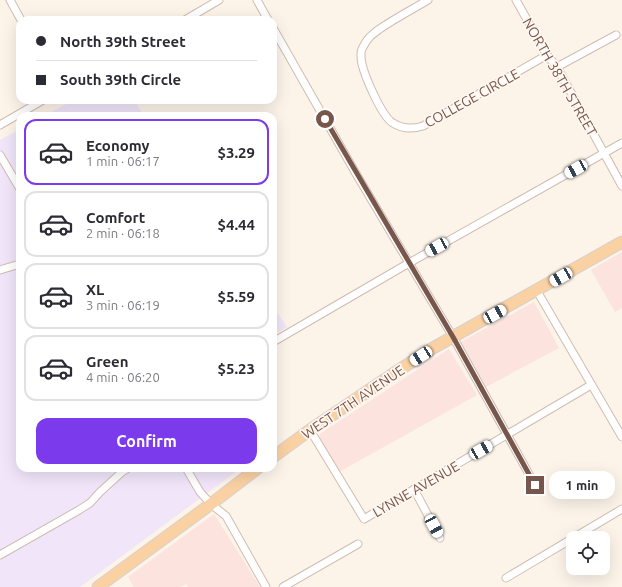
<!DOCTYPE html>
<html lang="en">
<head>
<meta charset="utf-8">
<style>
  :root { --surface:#fff; --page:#f7f7f7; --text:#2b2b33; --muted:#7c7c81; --line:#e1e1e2; --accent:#7c3aed }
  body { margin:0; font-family:Ubuntu,sans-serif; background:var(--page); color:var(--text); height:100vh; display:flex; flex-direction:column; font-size:15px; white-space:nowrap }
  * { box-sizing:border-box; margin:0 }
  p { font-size:13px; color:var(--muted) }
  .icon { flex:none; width:22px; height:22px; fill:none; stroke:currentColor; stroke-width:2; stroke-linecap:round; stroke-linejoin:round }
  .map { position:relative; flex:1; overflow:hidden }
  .panel { position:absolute; left:16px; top:112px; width:261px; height:360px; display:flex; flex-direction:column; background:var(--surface); border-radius:12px; box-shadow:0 4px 16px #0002 }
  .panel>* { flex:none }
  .top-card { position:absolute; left:16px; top:16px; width:261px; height:88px; border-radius:12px; box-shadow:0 4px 16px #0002; display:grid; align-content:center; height:88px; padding:0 20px; background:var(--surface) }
  .controls { position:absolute; left:566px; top:531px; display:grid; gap:8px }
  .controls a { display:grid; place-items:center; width:44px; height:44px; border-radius:8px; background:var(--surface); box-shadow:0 4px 16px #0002; font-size:20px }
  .end { position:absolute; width:18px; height:18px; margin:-9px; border:5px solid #77574c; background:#fff; box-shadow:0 0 0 2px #fff }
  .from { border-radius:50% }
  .bubble { position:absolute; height:28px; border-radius:12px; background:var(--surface); box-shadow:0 4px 16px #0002; font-size:13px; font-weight:700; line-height:28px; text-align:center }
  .car { position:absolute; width:12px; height:24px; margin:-12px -6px; border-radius:5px; box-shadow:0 0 3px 1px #0007; background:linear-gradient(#fff 24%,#345 0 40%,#fff 0 76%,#345 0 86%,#fff 0) }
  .top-card b { display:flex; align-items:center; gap:14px; height:38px; font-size:15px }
  .top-card b+b { border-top:1px solid var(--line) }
  .top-card i { width:10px; height:10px; background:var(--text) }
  ul { padding:7px 0 0; list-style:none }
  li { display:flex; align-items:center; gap:12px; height:66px; margin:0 8px 6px; padding:0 12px; border:2px solid var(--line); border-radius:12px }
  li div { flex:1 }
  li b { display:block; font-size:15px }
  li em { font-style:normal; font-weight:700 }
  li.active { border-color:var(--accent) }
  li>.icon { width:36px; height:36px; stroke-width:1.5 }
  .action { display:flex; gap:8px; margin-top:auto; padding:8px 20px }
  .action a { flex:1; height:46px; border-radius:12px; background:var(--accent); color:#fff; font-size:16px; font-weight:700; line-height:46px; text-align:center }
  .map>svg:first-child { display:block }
  .commercial { fill:#fce3dd }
  .education { fill:#f0e5f9 }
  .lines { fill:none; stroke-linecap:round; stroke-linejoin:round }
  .minor-casing { stroke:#d1bcb1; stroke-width:9 }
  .primary-casing { stroke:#d9d0cd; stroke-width:13 }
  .minor { stroke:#fff; stroke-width:7 }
  .primary { stroke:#fad1a3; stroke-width:11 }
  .route { stroke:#77574c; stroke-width:5 }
  .labels { text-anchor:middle; stroke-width:3.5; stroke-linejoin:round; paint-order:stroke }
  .street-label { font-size:14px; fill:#77574c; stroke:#fff7f0 }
</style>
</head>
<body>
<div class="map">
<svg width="622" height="587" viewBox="0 0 622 587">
  <rect width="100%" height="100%" fill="#fcf3e9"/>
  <g class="commercial">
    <polygon points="622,252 622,308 615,312 591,270"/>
    <polygon points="534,302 559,348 484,388 459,343"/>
    <polygon points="449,349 477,395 339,472 319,440 320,434"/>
    <polygon points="214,514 260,587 188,587 186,584 181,587 134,587 128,577"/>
  </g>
  <g class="education">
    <polygon points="73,100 134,100 144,116 44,116"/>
    <polygon points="20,129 20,468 241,468 80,587 0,587 0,140"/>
    <polygon points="273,307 287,327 273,335"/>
  </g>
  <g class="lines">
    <g class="minor-casing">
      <g id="minor">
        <polyline points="10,0 21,20"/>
        <polyline points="257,0 268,20"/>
        <path d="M428,0c-17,10 -34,19 -50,30 -3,3 -7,5 -9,8 -3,3 -5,7 -7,11 -2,4 -1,10 0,15 3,13 20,53 31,59 9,6 20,6 30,3l124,-71"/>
        <polyline points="516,0 547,55 557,67 622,186"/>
        <polyline points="185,20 219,0"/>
        <polyline points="273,28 355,172 453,337 535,485"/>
        <polyline points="557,67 616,35"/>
        <polyline points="0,125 43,100"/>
        <polyline points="0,155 20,189"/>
        <polyline points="0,270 20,264"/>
        <polyline points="537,291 622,437"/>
        <polyline points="273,342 409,263 622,143"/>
        <polyline points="310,430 364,519 591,385"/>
        <polyline points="186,468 200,492 211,504 226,516 266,587"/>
        <polyline points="414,489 440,538"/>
        <polyline points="0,555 79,510 90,503 100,492 122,472 128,468"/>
        <polyline points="506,578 622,509"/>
        <polyline points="283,587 358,544"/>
      </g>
    </g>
    <g class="primary-casing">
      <g id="primary">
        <polyline points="273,457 310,430 396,372 433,348 622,242"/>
        <polyline points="98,587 211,504 258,468"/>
      </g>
    </g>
    <use href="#minor" class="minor"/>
    <use href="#primary" class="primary"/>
  </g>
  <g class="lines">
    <polyline class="route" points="325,119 453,337 535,485"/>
  </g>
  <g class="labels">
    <g class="street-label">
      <text transform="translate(560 77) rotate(60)" y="5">NORTH 38TH STREET</text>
      <text transform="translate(472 98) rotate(-29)" y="5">COLLEGE CIRCLE</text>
      <text transform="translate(353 402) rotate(-34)" y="5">WEST 7TH AVENUE</text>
      <text transform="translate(416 489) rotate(-30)" y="5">LYNNE AVENUE</text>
    </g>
  </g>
</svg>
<div class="controls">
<a><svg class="icon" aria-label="locate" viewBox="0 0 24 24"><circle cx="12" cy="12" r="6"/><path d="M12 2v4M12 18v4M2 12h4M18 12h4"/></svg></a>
</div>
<i class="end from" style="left:325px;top:119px"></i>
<i class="end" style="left:535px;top:485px"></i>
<div class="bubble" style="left:549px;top:471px;width:66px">1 min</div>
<i class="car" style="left:576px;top:169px;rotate:241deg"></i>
<i class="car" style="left:437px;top:247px;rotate:241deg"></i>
<i class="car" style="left:561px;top:277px;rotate:240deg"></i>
<i class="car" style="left:495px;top:314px;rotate:61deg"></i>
<i class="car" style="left:421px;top:356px;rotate:237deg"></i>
<i class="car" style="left:481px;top:450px;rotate:60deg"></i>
<i class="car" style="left:434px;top:526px;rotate:152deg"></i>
<div class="top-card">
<b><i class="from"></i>North 39th Street</b>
<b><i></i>South 39th Circle</b>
</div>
<section class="panel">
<ul>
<li class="active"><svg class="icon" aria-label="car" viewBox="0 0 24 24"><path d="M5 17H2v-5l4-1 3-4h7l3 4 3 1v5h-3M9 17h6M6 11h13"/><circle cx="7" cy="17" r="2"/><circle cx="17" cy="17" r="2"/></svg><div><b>Economy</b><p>1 min · 06:17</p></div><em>$3.29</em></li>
<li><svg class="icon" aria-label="car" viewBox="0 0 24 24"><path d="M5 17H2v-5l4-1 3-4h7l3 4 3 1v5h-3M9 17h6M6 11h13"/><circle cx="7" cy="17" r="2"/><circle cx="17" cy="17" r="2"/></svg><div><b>Comfort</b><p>2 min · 06:18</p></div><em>$4.44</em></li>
<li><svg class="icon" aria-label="car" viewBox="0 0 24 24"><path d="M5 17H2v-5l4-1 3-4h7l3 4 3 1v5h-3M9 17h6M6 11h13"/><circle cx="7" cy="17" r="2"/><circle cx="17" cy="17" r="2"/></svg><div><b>XL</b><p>3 min · 06:19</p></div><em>$5.59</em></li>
<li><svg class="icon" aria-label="car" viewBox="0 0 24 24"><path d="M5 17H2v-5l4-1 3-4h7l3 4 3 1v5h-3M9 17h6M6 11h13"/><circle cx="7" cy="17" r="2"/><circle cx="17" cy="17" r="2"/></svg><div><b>Green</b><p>4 min · 06:20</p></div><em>$5.23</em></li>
</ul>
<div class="action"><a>Confirm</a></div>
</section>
</div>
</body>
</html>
